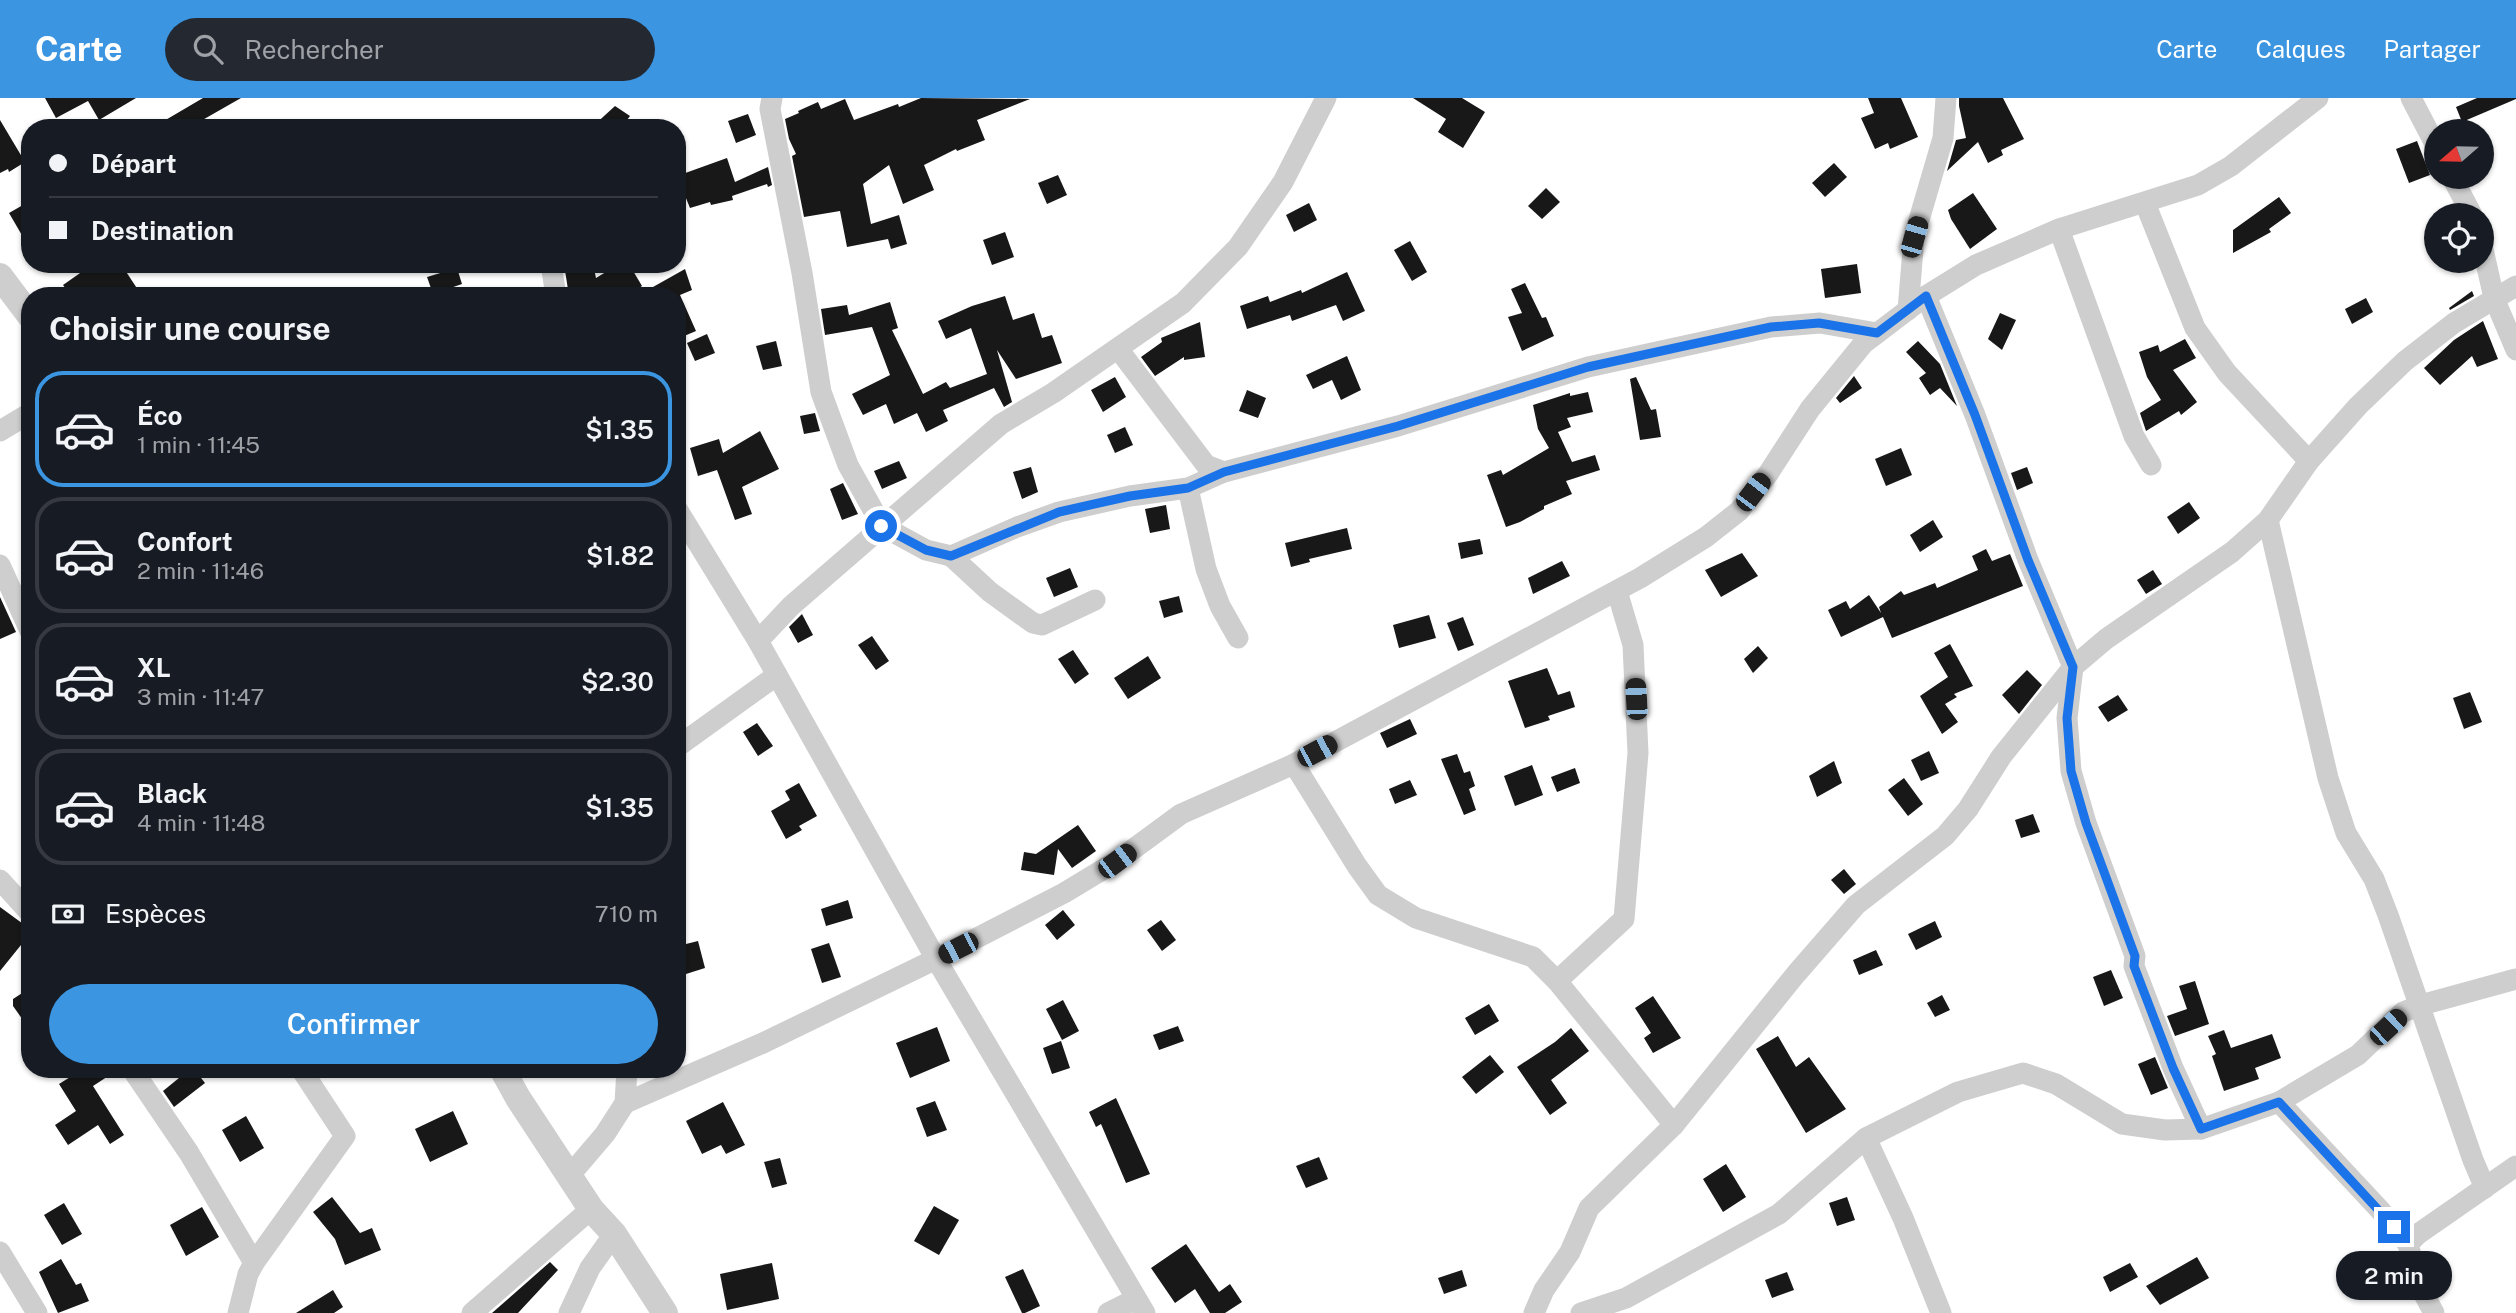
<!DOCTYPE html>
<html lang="fr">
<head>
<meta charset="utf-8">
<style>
  :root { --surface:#171b24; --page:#242831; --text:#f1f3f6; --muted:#9ea1a6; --line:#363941; --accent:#3b95e0 }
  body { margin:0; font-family:"Public Sans",sans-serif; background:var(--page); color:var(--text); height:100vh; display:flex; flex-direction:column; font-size:26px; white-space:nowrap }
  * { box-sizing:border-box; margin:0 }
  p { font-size:23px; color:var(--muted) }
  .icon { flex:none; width:38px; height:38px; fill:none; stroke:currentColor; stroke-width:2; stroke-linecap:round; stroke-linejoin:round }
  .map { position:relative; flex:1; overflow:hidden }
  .panel { position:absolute; left:21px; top:189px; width:665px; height:791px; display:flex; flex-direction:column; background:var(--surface); border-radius:28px; box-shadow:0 2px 5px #0004 }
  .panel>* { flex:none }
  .top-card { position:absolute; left:21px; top:21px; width:665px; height:154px; border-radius:28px; box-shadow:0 2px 5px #0004; display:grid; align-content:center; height:154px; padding:0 28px; background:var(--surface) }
  .needle { width:46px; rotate:250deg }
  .tools { position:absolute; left:2424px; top:21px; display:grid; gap:14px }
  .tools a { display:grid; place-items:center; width:70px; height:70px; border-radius:50%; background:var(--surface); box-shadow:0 2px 5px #0004; font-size:35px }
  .end { position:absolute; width:32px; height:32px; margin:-16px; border:9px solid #1a73e8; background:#fff; box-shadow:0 0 0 4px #fff }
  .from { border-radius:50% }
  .bubble { position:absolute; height:49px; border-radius:24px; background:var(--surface); box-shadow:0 2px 5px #0004; font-size:23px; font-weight:600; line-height:49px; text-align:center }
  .car { position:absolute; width:21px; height:42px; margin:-21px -10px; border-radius:9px; box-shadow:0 0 5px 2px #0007; background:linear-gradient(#222 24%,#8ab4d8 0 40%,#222 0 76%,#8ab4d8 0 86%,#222 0) }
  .top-card b { display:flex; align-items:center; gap:24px; height:66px; font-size:26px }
  .top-card b+b { border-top:2px solid var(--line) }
  .top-card i { width:18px; height:18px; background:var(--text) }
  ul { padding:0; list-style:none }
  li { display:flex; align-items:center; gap:21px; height:116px; margin:0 14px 10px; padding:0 14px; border:4px solid var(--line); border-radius:28px }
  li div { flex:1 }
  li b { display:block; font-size:26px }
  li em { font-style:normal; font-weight:600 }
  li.active { border-color:var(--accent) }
  li>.icon { width:63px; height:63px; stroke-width:1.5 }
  h2 { padding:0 28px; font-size:32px; line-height:84px }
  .pay { display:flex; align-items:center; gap:18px; height:77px; padding:0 28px; font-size:26px }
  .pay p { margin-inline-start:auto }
  .button { display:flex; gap:14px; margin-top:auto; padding:14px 28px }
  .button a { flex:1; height:80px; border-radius:42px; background:var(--accent); color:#fff; font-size:28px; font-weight:600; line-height:80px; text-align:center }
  header { display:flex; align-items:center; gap:42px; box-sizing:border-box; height:98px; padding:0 35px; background:var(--accent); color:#fff }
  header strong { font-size:33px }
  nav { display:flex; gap:38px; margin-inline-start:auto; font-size:24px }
  .search { width:490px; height:63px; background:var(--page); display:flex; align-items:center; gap:18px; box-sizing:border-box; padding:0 24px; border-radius:38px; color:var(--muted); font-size:26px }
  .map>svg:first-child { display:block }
  .building { fill:#181818 }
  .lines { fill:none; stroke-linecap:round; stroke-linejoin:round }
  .minor { stroke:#cecece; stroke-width:21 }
  .tertiary { stroke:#cecece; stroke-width:26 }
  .route { stroke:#1a73e8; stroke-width:9 }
</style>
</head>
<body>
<header>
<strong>Carte</strong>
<div class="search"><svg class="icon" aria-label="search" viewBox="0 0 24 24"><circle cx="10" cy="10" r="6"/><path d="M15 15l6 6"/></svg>Rechercher</div>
<nav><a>Carte</a><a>Calques</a><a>Partager</a></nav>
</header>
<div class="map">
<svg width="2516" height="1215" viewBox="0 0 2516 1215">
  <rect width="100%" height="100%" fill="#fff"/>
  <g class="building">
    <polygon points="45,0 136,0 99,22 88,3 56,20"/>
    <polygon points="203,0 241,0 199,24 202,30 152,30"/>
    <polygon points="921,0 1030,1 977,22 985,42 957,53 956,51 924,67 934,92 903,106 889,67 863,86 871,126 899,117 907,146 891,151 888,141 847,149 840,113 804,119 792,58 796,56 789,41 785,21 799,15 798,13 818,4 821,11 845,1 854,22 898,6 899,9"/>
    <polygon points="1413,0 1462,0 1485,14 1463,50 1438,34 1446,21"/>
    <polygon points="1868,0 1901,0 1918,39 1890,51 1888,45 1875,51 1861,20 1874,15"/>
    <polygon points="1959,0 2003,0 2024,41 2001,52 2003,57 1988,65 1978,44 1947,73 1956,42 1966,40 1959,8"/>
    <polygon points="2477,0 2516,0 2516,1 2462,24 2456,9"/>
    <polygon points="615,8 630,18 621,30 591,30"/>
    <polygon points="748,16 756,37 736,45 728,23"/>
    <polygon points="0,22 25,64 9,74 8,71 0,75"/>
    <polygon points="2417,43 2430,77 2409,85 2396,51"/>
    <polygon points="727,60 735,84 768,69 772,87 768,89 767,86 732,98 733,102 711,107 710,104 690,110 677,78"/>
    <polygon points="1834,65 1847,79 1825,99 1812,85"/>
    <polygon points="1058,77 1067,97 1047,106 1038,85"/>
    <polygon points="1546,90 1560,104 1542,121 1528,108"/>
    <polygon points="1973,95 1997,131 1970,151 1951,121 1948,112"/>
    <polygon points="2279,99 2291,115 2269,131 2271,134 2233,155 2233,132"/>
    <polygon points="30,103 30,151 9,115"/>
    <polygon points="1309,105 1317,122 1294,134 1286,117"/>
    <polygon points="1005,134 1014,159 992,167 983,142"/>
    <polygon points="1410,143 1427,174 1412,183 1394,152"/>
    <polygon points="93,166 121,166 142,198 71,198 63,187"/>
    <polygon points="564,166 593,166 596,180 619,166 629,166 642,188 627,198 569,198"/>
    <polygon points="1857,166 1861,195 1825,200 1821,171"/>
    <polygon points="457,170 462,186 433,196 427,179"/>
    <polygon points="685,171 692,192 680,197 696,233 677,241 677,198 637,198"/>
    <polygon points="1347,174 1365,213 1343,223 1336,207 1292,223 1290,217 1247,231 1240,208 1268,198 1270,204 1301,192 1302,195"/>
    <polygon points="1525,185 1542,220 1546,219 1554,238 1522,253 1508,219 1522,215 1511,191"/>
    <polygon points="2472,193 2474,198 2450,212 2449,210"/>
    <polygon points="1005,198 1013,222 1034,215 1042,240 1052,237 1062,265 1016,281 997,252 1012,304 1004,309 994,290 943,312 948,323 926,334 917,315 894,326 886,306 863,317 852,296 890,277 872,229 825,237 821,211 847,207 849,217 890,204 898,230 892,232 923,296 946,284 950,290 987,276 971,230 946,241 938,223 972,208"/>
    <polygon points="2366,200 2373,214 2352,226 2345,211"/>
    <polygon points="2000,215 2016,222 2002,252 1988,241"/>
    <polygon points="2483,223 2498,261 2477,269 2472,258 2440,287 2424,270 2454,242"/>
    <polygon points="1200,224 1205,259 1184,262 1184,259 1155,278 1141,259 1162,244 1161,240"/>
    <polygon points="707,236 715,255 695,263 687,245"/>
    <polygon points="2185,241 2196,260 2173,272 2197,304 2181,317 2179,313 2146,333 2140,315 2161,302 2147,279 2139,254 2158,247 2160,254"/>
    <polygon points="776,243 782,268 763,272 756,248"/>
    <polygon points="1918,243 1940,266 1957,308 1940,290 1930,297 1919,280 1926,275 1906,254"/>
    <polygon points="1347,258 1361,292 1341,302 1332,282 1313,291 1306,277"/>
    <polygon points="1854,278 1862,290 1840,305 1836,300"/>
    <polygon points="1115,279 1126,299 1103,314 1091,292"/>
    <polygon points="1636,279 1651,312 1656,311 1661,339 1640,342 1630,281"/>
    <polygon points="1247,292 1266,300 1258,320 1239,313"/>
    <polygon points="1588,294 1593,314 1567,320 1571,329 1558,334 1572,364 1595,357 1600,372 1566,383 1572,396 1544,408 1544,411 1520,424 1506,429 1487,377 1501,372 1503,377 1549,350 1538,331 1533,307 1570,295 1570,298"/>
    <polygon points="815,315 820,333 804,336 800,318"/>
    <polygon points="1125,329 1133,347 1115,355 1107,337"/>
    <polygon points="760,333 779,371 742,389 752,416 735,422 717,372 698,378 690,350 719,341 723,355"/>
    <polygon points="1901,350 1912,377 1886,388 1875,361"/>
    <polygon points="899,363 907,380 882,391 874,373"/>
    <polygon points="1031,369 1038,394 1022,401 1013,374"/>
    <polygon points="2027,369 2033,385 2017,392 2011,375"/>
    <polygon points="843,385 858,416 842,422 830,391"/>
    <polygon points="2189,404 2200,420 2178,436 2167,419"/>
    <polygon points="1166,407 1170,431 1150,435 1145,411"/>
    <polygon points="1933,422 1943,439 1920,454 1910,437"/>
    <polygon points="1347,430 1352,451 1309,461 1310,464 1291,469 1285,445"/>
    <polygon points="1480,441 1483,456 1461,461 1458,445"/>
    <polygon points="1986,451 1992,463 2010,456 2023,488 1892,540 1883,519 1841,539 1828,512 1846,503 1850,511 1869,497 1881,515 1879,509 1901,493 1904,497 1935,485 1937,490 1978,472 1972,458"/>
    <polygon points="1742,455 1758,478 1721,499 1705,472"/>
    <polygon points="1562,463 1570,478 1533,496 1528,480"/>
    <polygon points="1070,470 1078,489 1054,499 1046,480"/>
    <polygon points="2153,472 2162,486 2146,496 2137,482"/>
    <polygon points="1179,498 1183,514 1164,520 1159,503"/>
    <polygon points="0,499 16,534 0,541"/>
    <polygon points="802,516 813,537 798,545 789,529"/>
    <polygon points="1429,517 1436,540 1399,550 1393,527"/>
    <polygon points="1463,519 1474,547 1458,553 1447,525"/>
    <polygon points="872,538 889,563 876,572 858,547"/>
    <polygon points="1950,546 1973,588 1954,596 1957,599 1945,606 1958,624 1942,636 1920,598 1948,579 1934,555"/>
    <polygon points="1758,548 1768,560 1753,575 1744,561"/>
    <polygon points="1073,552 1089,576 1075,586 1058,561"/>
    <polygon points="1148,558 1161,580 1128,601 1114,580"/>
    <polygon points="1547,570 1558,597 1570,593 1575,609 1548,618 1550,622 1525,630 1508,583"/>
    <polygon points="2027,572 2042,587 2019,616 2002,597"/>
    <polygon points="2470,594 2482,624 2464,631 2453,600"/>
    <polygon points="2118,597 2128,612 2108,624 2098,609"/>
    <polygon points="1410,621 1417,636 1387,650 1380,635"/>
    <polygon points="757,625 773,648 758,658 743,634"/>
    <polygon points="1929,653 1939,675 1921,683 1911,662"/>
    <polygon points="1457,656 1464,675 1470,673 1475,688 1469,691 1476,712 1464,717 1441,661"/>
    <polygon points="1834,663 1842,685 1817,699 1809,678"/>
    <polygon points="1532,667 1543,697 1515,708 1504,678"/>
    <polygon points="1575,670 1580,685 1557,694 1551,679"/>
    <polygon points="1904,680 1923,706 1908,718 1888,692"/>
    <polygon points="1410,682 1417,697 1395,706 1389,691"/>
    <polygon points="799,685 817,718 799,728 802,732 786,741 771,713 790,702 785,693"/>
    <polygon points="2033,716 2040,734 2021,740 2015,722"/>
    <polygon points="1078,727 1096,753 1072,770 1058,751 1054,777 1021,772 1024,754 1036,756"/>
    <polygon points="1844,771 1856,786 1844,796 1831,782"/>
    <polygon points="848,802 853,820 826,828 821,811"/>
    <polygon points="0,809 30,831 30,853 21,847 0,873"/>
    <polygon points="1063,812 1075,827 1057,842 1045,827"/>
    <polygon points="1161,822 1176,842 1162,853 1147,832"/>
    <polygon points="1935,823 1942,839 1916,852 1908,836"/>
    <polygon points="698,843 705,870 686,876 678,848"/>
    <polygon points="829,845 841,879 822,885 811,851"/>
    <polygon points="1876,852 1883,867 1859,877 1853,862"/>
    <polygon points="2111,872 2123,900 2104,908 2093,879"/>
    <polygon points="2195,883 2209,926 2175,938 2167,918 2187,911 2179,888"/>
    <polygon points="30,890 30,932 13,908 13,901"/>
    <polygon points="1942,897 1950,912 1935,919 1927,905"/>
    <polygon points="1653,898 1681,940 1653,955 1644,940 1651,935 1635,910"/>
    <polygon points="1063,902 1079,933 1062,942 1046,911"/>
    <polygon points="1489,906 1499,923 1475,937 1465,920"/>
    <polygon points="1178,928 1184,943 1159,952 1153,937"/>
    <polygon points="937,929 950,963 910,980 896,945"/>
    <polygon points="1571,930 1589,953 1551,982 1567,1005 1550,1017 1517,969 1555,944"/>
    <polygon points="2224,932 2231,950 2272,936 2281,960 2255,970 2259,981 2224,993 2212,958 2216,956 2208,938"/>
    <polygon points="1778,938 1796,969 1809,959 1846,1011 1806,1035 1756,951"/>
    <polygon points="1061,943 1070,970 1052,976 1043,950"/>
    <polygon points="1490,957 1504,974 1476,996 1462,979"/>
    <polygon points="2155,959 2168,990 2151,997 2138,966"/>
    <polygon points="83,971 119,971 93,988 124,1037 110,1046 98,1027 68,1047 55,1027 76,1013 59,986"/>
    <polygon points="190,971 194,971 205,985 174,1009 163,993"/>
    <polygon points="1116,1000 1150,1076 1126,1085 1101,1026 1096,1029 1089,1014"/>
    <polygon points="935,1003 947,1032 927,1039 916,1010"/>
    <polygon points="723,1004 745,1047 726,1056 721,1047 702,1056 686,1023"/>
    <polygon points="453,1013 468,1046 430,1064 415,1031"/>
    <polygon points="246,1018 264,1050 240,1064 222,1032"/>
    <polygon points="1319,1059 1328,1081 1306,1090 1296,1068"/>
    <polygon points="780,1060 787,1086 772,1090 764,1064"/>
    <polygon points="1726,1066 1746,1099 1723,1114 1703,1081"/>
    <polygon points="332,1099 360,1135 372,1130 381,1152 345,1167 335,1141 313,1114"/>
    <polygon points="1847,1099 1855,1122 1837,1128 1829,1105"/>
    <polygon points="64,1105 82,1136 62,1147 44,1117"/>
    <polygon points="934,1108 959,1122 939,1157 914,1143"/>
    <polygon points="202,1109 219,1139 186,1158 170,1127"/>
    <polygon points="1186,1146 1219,1194 1230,1186 1242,1204 1225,1215 1210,1215 1195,1191 1175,1205 1151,1170"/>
    <polygon points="2197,1159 2209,1180 2160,1207 2146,1188"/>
    <polygon points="61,1161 76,1187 81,1185 89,1203 58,1215 39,1174"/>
    <polygon points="550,1164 558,1172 518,1215 492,1215"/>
    <polygon points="772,1165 779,1201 727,1212 720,1176"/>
    <polygon points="2130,1165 2138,1179 2110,1194 2103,1179"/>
    <polygon points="1023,1171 1040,1208 1025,1215 1022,1215 1005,1179"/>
    <polygon points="1462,1172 1467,1188 1444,1196 1438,1180"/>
    <polygon points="1787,1174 1794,1192 1772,1200 1765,1182"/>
    <polygon points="333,1192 343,1209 334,1215 296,1215"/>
  </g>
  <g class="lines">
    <g class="minor">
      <polyline points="772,0 770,11 802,175 821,294 848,367 882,428 926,452 951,458 1017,429 1059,414 1130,398 1188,390 1224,374"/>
      <polyline points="2411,0 2436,48"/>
      <polyline points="2452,79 2472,117"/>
      <polyline points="2145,105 2195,230 2227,275 2309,363"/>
      <polyline points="2059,131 2134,338 2151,367"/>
      <polyline points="2482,147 2494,200 2516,252"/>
      <polyline points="551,166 556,198"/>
      <polyline points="1926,198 1975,317 2028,462 2073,569 2067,620 2071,673 2086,725 2135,858 2134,868 2173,970 2201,1031"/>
      <polyline points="1908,212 1914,139 1943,40 1946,0"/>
      <polyline points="1119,252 1206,367 1224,374 1398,328 1588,269 1771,229 1820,225 1877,235"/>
      <polyline points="0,333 30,315"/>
      <polyline points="1188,390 1206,471 1220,508 1238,540"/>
      <polyline points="677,411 758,543 936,861 1145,1215"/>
      <polyline points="2268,422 2328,680 2346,735 2374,781 2388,817 2473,1062 2485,1090"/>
      <polyline points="951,458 990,494 1033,525 1042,527 1095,502"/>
      <polyline points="0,467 30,533"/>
      <polyline points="758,543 791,508 1001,326 1053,295 1183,205 1238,149 1283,84 1326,0"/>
      <polyline points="677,649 777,577"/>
      <polyline points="1294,666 1357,768 1378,797 1416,820 1533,859 1557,883 1674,1027"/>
      <polyline points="0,782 30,815"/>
      <polyline points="1557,883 1624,821 1638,655 1633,547 1617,493"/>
      <polyline points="132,971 189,1055 254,1165"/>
      <polyline points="2279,1004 2380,1112 2408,1146"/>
      <polyline points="625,1005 763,945 936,861 1064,795 1117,763 1181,716 1294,666 1640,480 1706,439 1739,413 1768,376 1810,311 1863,246 1926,198 1976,167 2059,131 2198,87 2231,68 2318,0"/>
      <polyline points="1866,1040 1903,1120 1941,1215"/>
      <polyline points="570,1077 605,1036 625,1005 627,971"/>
      <polyline points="0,1154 37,1215"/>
      <polyline points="238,1215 248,1176 254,1165 345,1038 301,971"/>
      <polyline points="472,1215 591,1111"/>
      <polyline points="569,1215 590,1170 614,1136"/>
      <polyline points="1108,1215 1136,1201"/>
      <polyline points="1534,1215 1544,1192 1570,1154 1589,1110 1674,1027 1796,876 1856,807 1945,738 1968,711 2001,659 2073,569 2106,541 2232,454 2268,422 2309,363 2358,308 2405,263 2454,225 2516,188"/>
      <polyline points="1581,1215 1626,1200 1779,1116 1866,1040 1958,994 2023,975 2056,986 2122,1026 2165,1032 2201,1031 2279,1004 2358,957 2403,914 2421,907 2516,881"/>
      <polyline points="2434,1215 2419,1187 2408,1146 2418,1136 2516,1068"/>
    </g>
    <g class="tertiary">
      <polyline points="0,178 30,218"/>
      <polyline points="502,971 518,1000 591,1111 614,1136 665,1215"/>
    </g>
  </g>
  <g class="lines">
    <polyline class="route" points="881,428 926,452 951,458 1059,414 1130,398 1188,390 1224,374 1398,328 1588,269 1771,229 1819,225 1877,235 1926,198 1975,317 2028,462 2073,569 2067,620 2071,673 2086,725 2135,858 2134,868 2173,970 2201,1031 2279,1004 2394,1129"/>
  </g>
</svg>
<div class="tools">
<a><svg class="needle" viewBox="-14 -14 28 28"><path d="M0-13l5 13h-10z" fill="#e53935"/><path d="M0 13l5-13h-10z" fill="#9ea1a6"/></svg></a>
<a><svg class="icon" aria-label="locate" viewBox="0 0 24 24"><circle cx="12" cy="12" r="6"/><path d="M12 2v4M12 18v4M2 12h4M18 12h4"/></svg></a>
</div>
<i class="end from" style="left:881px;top:428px"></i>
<i class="end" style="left:2394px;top:1129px"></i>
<div class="bubble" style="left:2336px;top:1153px;width:116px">2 min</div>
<i class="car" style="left:1914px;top:139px;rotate:16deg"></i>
<i class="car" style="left:1753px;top:394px;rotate:37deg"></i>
<i class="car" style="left:1636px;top:601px;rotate:357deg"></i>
<i class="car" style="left:1317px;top:653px;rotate:62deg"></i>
<i class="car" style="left:1117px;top:763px;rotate:53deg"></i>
<i class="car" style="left:958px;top:850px;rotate:243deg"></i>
<i class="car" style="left:2388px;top:929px;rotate:47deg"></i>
<div class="top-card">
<b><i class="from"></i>Départ</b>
<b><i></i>Destination</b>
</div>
<section class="panel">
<h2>Choisir une course</h2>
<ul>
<li class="active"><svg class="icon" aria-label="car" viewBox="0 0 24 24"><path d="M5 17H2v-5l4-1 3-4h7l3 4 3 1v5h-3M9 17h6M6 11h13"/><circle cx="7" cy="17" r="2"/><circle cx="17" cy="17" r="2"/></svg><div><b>Éco</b><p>1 min · 11:45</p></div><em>$1.35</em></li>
<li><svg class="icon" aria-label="car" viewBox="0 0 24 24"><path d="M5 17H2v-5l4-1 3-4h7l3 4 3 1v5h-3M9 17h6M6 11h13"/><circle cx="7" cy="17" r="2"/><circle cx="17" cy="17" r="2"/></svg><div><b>Confort</b><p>2 min · 11:46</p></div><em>$1.82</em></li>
<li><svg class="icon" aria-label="car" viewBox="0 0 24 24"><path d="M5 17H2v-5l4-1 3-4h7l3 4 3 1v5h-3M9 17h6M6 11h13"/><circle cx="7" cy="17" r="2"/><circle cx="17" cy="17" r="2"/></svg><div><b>XL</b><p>3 min · 11:47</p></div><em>$2.30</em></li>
<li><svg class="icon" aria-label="car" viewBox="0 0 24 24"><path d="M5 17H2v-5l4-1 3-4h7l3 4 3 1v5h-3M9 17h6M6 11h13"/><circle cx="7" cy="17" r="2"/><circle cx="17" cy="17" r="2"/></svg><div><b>Black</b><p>4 min · 11:48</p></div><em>$1.35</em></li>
</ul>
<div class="pay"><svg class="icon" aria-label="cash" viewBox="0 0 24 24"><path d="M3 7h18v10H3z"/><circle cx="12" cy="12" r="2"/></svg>Espèces<p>710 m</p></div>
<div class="button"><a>Confirmer</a></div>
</section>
</div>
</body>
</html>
